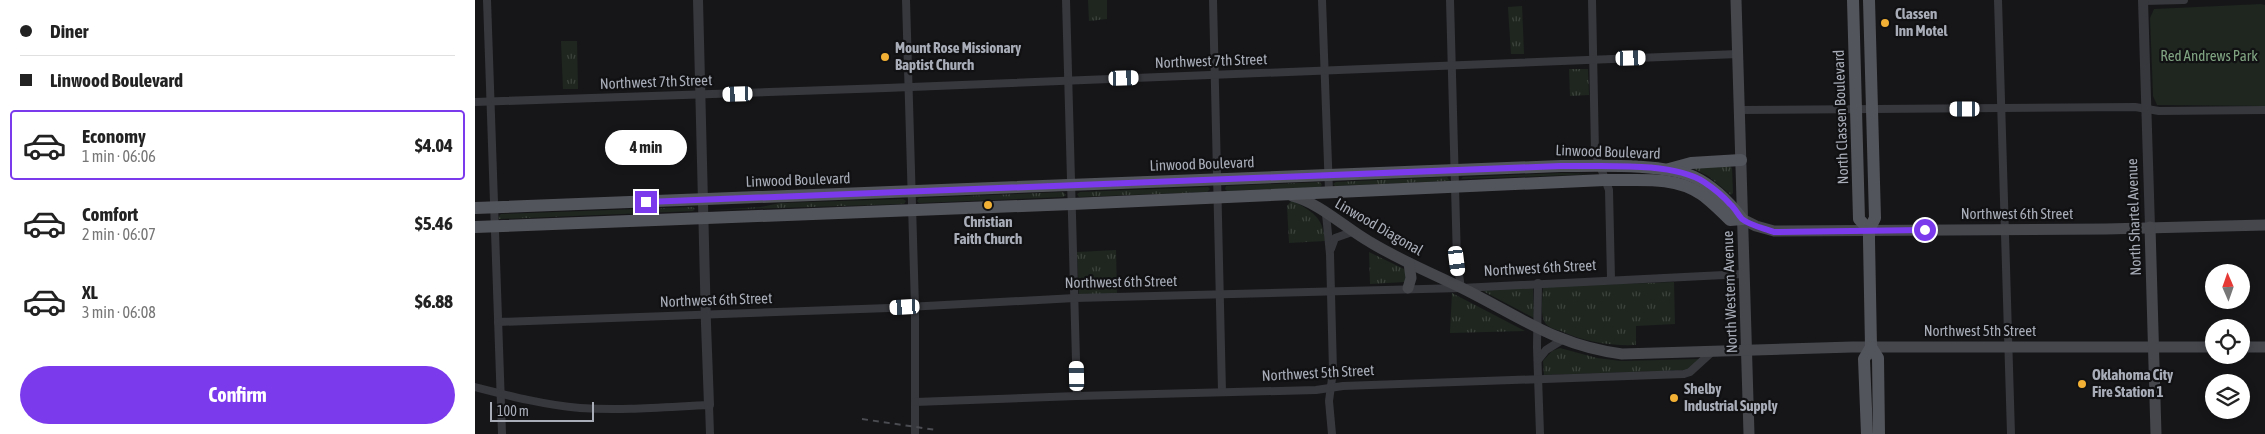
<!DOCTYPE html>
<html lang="en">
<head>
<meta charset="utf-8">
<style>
  :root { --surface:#fff; --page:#f2f2f2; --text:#222; --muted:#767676; --line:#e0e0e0; --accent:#7c3aed }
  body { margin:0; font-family:"Asap Condensed",sans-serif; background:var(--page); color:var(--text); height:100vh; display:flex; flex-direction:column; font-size:19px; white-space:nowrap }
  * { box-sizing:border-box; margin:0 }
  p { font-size:16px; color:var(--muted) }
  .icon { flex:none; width:28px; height:28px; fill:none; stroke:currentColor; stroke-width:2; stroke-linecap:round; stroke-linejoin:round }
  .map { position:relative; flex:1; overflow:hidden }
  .side { display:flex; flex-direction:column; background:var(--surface); width:475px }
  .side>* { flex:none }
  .guide { display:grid; align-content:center; height:110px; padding:0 20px; background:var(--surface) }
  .needle { width:32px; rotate:358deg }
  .controls { position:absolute; left:1730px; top:264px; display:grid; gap:10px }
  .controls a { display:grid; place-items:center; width:45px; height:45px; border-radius:50%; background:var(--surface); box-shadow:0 2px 8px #0003; font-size:25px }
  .scale { position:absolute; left:15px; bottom:12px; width:104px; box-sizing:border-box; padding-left:5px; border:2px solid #a8adb8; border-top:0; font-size:14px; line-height:18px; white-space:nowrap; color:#a8adb8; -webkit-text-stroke:4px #111113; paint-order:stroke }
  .end { position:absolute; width:22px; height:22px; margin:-11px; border:6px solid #7c3aed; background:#fff; box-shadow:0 0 0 2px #fff }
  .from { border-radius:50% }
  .bubble { position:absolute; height:35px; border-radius:18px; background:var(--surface); box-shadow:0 2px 8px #0003; font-size:16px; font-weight:700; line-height:35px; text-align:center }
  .car { position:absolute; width:15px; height:30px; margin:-15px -8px; border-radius:6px; box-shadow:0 0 4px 1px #0007; background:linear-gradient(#fff 24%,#345 0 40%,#fff 0 76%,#345 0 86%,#fff 0) }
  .guide b { display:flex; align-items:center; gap:18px; height:48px; font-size:19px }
  .guide b+b { border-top:1px solid var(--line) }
  .guide i { width:12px; height:12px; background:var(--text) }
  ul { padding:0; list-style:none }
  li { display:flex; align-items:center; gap:15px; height:70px; margin:0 10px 8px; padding:0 10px; border:2px solid transparent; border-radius:5px }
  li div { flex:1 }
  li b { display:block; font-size:19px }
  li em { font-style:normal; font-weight:700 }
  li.active { border-color:var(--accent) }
  li>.icon { width:45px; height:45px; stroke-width:1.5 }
  .cta { display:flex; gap:10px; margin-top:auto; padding:10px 20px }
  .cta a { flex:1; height:58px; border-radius:30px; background:var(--accent); color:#fff; font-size:20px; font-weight:700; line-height:58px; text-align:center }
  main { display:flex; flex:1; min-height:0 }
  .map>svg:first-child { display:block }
  .grass { fill:url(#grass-tufts) }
  .park { fill:#1e261f }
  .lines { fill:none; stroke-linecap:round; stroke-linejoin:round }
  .minor { stroke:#37383d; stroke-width:8 }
  .tertiary { stroke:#37383d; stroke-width:10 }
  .secondary { stroke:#45474d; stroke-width:11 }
  .primary { stroke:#53555c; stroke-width:12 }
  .rail { stroke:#4a4c52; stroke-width:2; stroke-dasharray:6 5; stroke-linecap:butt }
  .route { stroke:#7c3aed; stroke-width:6 }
  .poi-dot { fill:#f2b134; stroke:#111113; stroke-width:2 }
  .labels { text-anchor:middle; stroke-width:4.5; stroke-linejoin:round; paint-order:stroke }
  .poi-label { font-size:15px; font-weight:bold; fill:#a8adb8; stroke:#111113; text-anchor:start }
  .park-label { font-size:15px; fill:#7fa381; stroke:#111113 }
  .street-label { font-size:15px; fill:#a8adb8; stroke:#111113 }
</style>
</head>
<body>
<main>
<section class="side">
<div class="guide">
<b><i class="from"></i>Diner</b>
<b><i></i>Linwood Boulevard</b>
</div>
<ul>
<li class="active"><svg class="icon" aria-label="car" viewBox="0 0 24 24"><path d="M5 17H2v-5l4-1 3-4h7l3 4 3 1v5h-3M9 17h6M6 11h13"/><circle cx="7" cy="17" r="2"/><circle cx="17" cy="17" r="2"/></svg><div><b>Economy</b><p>1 min · 06:06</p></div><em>$4.04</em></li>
<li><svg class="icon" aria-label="car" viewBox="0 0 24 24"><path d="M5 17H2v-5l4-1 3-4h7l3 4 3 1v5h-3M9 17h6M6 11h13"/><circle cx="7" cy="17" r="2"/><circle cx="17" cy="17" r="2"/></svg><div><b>Comfort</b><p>2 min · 06:07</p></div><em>$5.46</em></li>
<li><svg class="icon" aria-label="car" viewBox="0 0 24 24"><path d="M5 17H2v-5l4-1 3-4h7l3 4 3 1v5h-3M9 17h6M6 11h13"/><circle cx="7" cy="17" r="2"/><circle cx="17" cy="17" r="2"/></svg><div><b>XL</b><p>3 min · 06:08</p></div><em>$6.88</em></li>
</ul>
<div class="cta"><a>Confirm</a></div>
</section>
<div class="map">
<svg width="1790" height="434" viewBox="0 0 1790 434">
  <defs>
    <pattern id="grass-tufts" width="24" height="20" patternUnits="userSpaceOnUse" patternTransform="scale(1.25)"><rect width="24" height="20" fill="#1e261f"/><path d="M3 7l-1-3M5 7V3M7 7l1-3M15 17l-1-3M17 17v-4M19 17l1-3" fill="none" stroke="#3c433d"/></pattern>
  </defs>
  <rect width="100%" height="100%" fill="#161618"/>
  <g class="grass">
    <polygon points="613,0 632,0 632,19 614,21"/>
    <polygon points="1047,6 1049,54 1036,54 1033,7"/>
    <polygon points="86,41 102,41 103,89 88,89"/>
    <polygon points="1094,69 1113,69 1114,95 1095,96"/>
    <polygon points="1255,166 1257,168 1258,193 1256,195 1233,176 1215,167"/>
    <polygon points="1087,173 1120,174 986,179 988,177"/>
    <polygon points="972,177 975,181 860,186 858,184 861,182"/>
    <polygon points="845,182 847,185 845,187 752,191 750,189 751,186"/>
    <polygon points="733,187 735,189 732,192 604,197 602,194 605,192"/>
    <polygon points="588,192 591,195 588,197 444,203 442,201 444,198"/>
    <polygon points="428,199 431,201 429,204 236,210 286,207 305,203"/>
    <path d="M817,200c20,12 31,16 33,41l-36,2 -2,-37z"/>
    <polygon points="218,207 220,209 218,211 24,219 23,217 26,214"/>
    <polygon points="641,250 642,295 604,295 602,252"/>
    <polygon points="894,252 929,269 933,273 930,282 895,284"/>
    <path d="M1199,282l1,42 -39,2v19c-26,1 -51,-3 -75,-14 -4,-1 -11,-3 -14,-6 -8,-7 -4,-28 -4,-38z"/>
    <polygon points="1058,287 1059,318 1006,290"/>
    <polygon points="977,293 1050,331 975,333"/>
    <polygon points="1085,348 1122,358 1146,361 1224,359 1213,370 1069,375 1068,361 1077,351"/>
  </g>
  <polygon class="park" points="1786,4 1790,5 1790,106 1682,105 1678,96 1675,18 1679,9"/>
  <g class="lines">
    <g class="minor">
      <polyline points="12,0 27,434"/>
      <polyline points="431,0 440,307 440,434"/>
      <polyline points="591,0 602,396"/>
      <polyline points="738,0 747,392"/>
      <polyline points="847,0 854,191"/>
      <polyline points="975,0 982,261 986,288"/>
      <polyline points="1117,0 1120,152 1134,190 1136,279"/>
      <polyline points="1523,0 1536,434"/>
      <polyline points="1669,1 1709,0"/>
      <polyline points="0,102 411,88 1263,54"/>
      <polyline points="1264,110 1660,107 1684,111 1790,110"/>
      <polyline points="851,214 855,254 858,371 854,401 857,434"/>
      <polyline points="856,249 860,238 877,232"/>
      <polyline points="1063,283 1062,347 1065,434"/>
      <polyline points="23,322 414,308 600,298 986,288 1269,274"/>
      <polyline points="1063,360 1071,350 1087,340"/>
      <path d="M0,387c35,9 69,18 105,21 43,3 86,-1 129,-3l1,29"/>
      <polyline points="440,402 602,396 841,390 868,386 1209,374 1215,372 1238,351"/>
    </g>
    <g class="tertiary">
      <polyline points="223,0 231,324 234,405"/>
      <polyline points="1668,0 1675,227"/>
    </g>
    <g class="secondary">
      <polyline points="1261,0 1274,434"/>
      <path d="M817,196c28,7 53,32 78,46 31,19 66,33 98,49 55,28 91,55 154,63l230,-7h362"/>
      <polyline points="1267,219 1281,226 1299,231 1631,229 1790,225"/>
      <polyline points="1675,227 1681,434"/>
      <polyline points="933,288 936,278 934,263"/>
      <polyline points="1766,347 1790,347"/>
    </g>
    <g class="primary">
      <polyline points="1378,0 1384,219 1394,230"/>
      <polyline points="1394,0 1400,218 1394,230 1394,240 1396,347 1403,358 1404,434"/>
      <polyline points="1194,169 1216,163 1266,160"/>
      <path d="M0,208l1086,-42c35,0 103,-3 133,11 19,9 35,25 48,42"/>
      <path d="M0,227l597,-23 533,-24c31,1 68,-5 96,14 10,7 20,17 29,26l12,-1"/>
      <polyline points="1392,434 1389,359 1396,347"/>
    </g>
    <polyline class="rail" points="387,419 461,430"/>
  </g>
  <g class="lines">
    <path class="route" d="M171,202l915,-36c39,1 110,-5 143,16 9,6 19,14 26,22 5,4 8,11 12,15 9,7 22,9 32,13l151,-2"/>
  </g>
  <g class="poi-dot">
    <circle cx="1410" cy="23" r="5"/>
    <circle cx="410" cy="57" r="5"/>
    <circle cx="513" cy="205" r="5"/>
    <circle cx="1607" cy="384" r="5"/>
    <circle cx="1199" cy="398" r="5"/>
  </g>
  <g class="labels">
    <g class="poi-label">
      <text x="1420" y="19">Classen<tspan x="1420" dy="17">Inn Motel</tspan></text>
      <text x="420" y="53">Mount Rose Missionary<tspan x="420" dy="17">Baptist Church</tspan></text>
      <text x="513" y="227" text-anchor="middle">Christian<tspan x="513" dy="17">Faith Church</tspan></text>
      <text x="1617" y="380">Oklahoma City<tspan x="1617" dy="17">Fire Station 1</tspan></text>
      <text x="1209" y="394">Shelby<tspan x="1209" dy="17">Industrial Supply</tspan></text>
    </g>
    <g class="park-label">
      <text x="1734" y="61">Red Andrews Park</text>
    </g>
    <g class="street-label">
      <text transform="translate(736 61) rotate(-2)" y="5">Northwest 7th Street</text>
      <text transform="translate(181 82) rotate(-2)" y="5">Northwest 7th Street</text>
      <text transform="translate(1366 117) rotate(-92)" y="5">North Classen Boulevard</text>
      <text transform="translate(1133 152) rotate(2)" y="5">Linwood Boulevard</text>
      <text transform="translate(727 164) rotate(-2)" y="5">Linwood Boulevard</text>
      <text transform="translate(323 180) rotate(-2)" y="5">Linwood Boulevard</text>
      <text x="1542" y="219">Northwest 6th Street</text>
      <text transform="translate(1659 217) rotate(-92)" y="5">North Shartel Avenue</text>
      <text transform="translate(904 227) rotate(30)" y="5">Linwood Diagonal</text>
      <text transform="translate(1065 268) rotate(-3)" y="5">Northwest 6th Street</text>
      <text transform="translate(646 282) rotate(-1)" y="5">Northwest 6th Street</text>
      <text transform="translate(1255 292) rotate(-92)" y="5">North Western Avenue</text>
      <text transform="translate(241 300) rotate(-2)" y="5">Northwest 6th Street</text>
      <text x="1505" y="336">Northwest 5th Street</text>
      <text transform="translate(843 373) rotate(-3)" y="5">Northwest 5th Street</text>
    </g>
  </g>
</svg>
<div class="controls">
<a><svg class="needle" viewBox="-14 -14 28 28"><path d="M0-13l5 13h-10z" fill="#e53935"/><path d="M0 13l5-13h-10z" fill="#767676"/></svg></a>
<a><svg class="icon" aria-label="locate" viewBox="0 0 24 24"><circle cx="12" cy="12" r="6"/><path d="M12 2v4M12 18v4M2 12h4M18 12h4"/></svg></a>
<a><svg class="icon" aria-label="layers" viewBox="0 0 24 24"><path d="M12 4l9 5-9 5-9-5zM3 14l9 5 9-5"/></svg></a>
</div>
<div class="scale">100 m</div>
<i class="end from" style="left:1450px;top:230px"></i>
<i class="end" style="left:171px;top:202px"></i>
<div class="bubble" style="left:130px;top:130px;width:82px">4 min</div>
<i class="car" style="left:1156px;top:58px;rotate:88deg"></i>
<i class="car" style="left:649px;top:78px;rotate:88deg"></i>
<i class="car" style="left:263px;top:94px;rotate:268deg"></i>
<i class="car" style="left:1490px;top:109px;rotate:270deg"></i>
<i class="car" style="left:982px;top:261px;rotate:173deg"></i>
<i class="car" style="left:430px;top:307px;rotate:267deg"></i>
<i class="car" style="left:602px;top:376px;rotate:359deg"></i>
</div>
</main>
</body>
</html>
